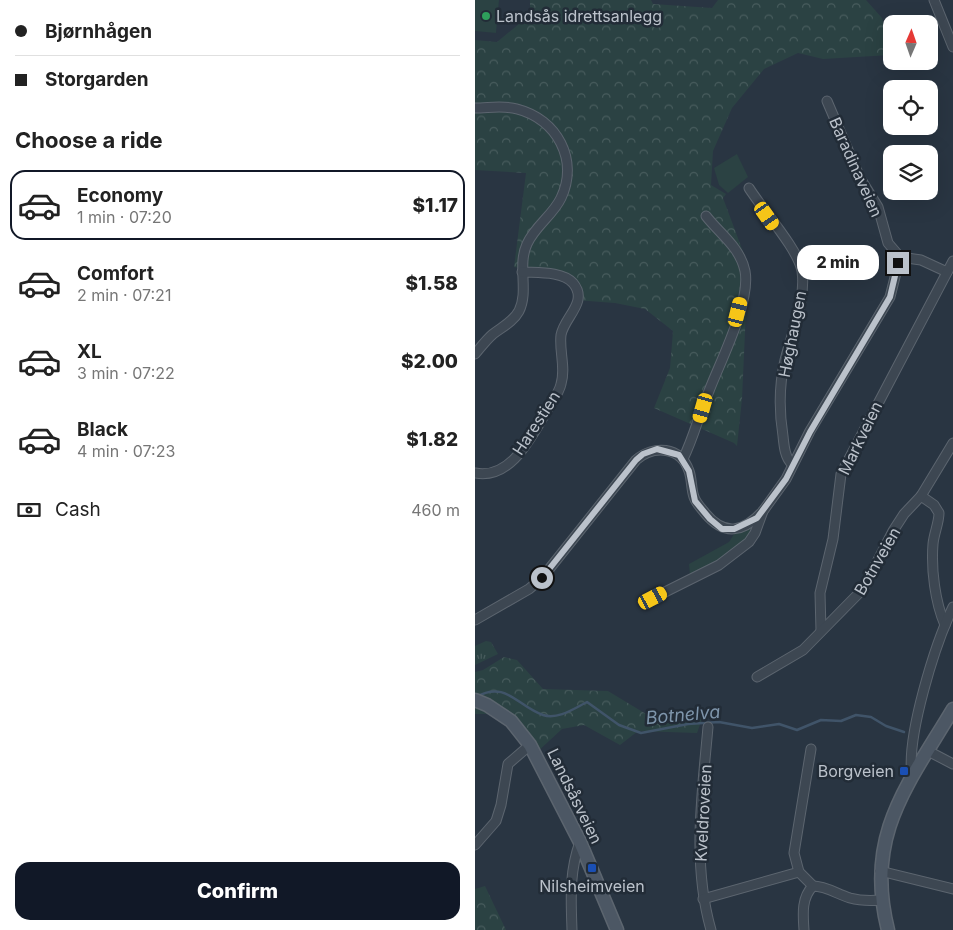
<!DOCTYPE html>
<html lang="en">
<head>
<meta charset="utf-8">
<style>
  :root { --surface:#fff; --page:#f2f2f2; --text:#222; --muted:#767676; --line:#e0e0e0; --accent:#111827 }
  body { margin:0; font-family:Inter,sans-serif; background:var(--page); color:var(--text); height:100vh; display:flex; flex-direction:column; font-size:19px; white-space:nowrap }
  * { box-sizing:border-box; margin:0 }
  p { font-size:16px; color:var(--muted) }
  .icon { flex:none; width:28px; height:28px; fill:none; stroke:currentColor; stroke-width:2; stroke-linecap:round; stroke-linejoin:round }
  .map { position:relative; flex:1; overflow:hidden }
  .side { display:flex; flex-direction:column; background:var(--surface); width:475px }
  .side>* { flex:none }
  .banner { display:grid; align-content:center; height:110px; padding:0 15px; background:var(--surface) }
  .needle { width:32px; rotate:2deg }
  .controls { position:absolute; left:408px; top:15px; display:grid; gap:10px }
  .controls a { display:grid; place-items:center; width:55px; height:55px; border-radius:10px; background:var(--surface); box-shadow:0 5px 20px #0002; font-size:25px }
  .end { position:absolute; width:22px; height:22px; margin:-11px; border:6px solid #bbc2cb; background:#111; box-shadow:0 0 0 2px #111 }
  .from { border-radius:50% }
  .bubble { position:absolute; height:35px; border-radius:15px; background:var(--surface); box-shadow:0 5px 20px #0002; font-size:16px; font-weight:800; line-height:35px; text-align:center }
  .car { position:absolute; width:15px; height:30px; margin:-15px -8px; border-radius:6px; box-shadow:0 0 4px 1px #0007; background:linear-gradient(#f5c518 24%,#345 0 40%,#f5c518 0 76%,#345 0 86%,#f5c518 0) }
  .banner b { display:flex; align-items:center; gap:18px; height:48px; font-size:19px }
  .banner b+b { border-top:1px solid var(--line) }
  .banner i { width:12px; height:12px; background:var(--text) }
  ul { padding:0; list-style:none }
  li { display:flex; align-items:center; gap:15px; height:70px; margin:0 10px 8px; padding:0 5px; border:2px solid transparent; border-radius:15px }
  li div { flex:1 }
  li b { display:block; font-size:19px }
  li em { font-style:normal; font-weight:800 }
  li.active { border-color:var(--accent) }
  li>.icon { width:45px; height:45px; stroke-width:1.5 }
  h2 { padding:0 15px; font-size:22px; line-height:60px }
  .pay { display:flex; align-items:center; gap:12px; height:55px; padding:0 15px; font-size:19px }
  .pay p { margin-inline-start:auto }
  .primary-button { display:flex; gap:10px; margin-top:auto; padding:10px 15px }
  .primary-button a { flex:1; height:58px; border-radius:15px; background:var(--accent); color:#fff; font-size:20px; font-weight:800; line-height:58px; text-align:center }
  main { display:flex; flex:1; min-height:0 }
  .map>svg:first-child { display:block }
  .grass { fill:#2b4243 }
  .forest { fill:url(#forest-crowns) }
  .park { fill:url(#park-tufts) }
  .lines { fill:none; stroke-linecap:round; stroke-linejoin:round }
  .stream { stroke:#405469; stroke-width:2.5 }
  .street-casing { stroke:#5c656f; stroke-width:11 }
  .secondary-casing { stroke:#5c656f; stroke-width:15 }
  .street { stroke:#3d4752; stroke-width:9 }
  .secondary { stroke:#4c5764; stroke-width:12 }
  .route { stroke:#bbc2cb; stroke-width:6 }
  .leisure-dot { fill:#2e9e5b; stroke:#222c37; stroke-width:2 }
  .transit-dot { fill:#1a4fb4; stroke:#222c37; stroke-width:2 }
  .labels { text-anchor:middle; stroke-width:5; stroke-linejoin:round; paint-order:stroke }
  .poi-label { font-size:16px; fill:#bbc2cb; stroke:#222c37; text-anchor:start }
  .street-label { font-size:16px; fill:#bbc2cb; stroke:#222c37 }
  .water-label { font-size:18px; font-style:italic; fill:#7e95ab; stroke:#222c37 }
</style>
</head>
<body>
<main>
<section class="side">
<div class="banner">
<b><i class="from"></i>Bjørnhågen</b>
<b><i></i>Storgarden</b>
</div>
<h2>Choose a ride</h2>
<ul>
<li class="active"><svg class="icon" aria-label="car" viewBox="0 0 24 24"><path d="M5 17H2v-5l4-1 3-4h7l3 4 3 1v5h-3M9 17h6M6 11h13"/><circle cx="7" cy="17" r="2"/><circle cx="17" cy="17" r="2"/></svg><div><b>Economy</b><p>1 min · 07:20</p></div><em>$1.17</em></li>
<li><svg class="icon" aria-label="car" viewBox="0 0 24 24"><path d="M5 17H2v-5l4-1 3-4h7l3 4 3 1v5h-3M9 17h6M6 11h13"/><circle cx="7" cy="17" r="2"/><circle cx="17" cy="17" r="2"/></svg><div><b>Comfort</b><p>2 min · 07:21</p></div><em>$1.58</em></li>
<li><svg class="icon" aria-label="car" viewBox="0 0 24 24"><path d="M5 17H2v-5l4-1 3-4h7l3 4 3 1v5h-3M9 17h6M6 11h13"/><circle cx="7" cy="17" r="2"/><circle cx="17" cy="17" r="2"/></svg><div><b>XL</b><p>3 min · 07:22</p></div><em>$2.00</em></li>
<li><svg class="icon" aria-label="car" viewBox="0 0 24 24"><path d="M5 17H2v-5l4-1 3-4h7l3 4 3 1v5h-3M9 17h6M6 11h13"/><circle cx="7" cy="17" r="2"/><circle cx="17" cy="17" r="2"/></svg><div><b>Black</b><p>4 min · 07:23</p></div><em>$1.82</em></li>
</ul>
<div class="pay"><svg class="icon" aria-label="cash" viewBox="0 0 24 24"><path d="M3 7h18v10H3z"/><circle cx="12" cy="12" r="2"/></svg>Cash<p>460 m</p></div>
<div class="primary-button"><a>Confirm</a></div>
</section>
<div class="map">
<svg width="478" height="930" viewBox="0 0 478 930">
  <defs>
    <pattern id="forest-crowns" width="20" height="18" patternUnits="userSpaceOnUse" patternTransform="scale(1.25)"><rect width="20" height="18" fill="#2b4243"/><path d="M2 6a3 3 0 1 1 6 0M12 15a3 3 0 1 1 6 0" fill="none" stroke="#485c5d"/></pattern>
    <pattern id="park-tufts" width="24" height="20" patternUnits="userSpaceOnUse" patternTransform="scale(1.25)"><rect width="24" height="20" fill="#2b4243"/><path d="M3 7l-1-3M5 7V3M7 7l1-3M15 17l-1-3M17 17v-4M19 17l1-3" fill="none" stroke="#485c5d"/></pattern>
  </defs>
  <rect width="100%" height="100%" fill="#293542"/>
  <g class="grass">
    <polygon points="0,0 24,0 21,33 0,31"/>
    <polygon points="262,154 273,177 253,193 244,185 239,168"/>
    <path d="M282,520c-15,32 -36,41 -67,55l-1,-11 40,-22 7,-11z"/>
  </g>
  <g class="forest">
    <polygon points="55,0 176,0 178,4 237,8 243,0 391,0 407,18 415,55 348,59 323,53 289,69 257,108 238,151 236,185 251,194 248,198 273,265 267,399 262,446 259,443 179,408 195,368 198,331 170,309 140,303 100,300 104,288 86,274 39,267 51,173 0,170 0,40 22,42 55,15"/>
    <polygon points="29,657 42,660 68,689 133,691 176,717 206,710 229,713 222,733 163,731 145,745 109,725 87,729 61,753 23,714 0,714 0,672 8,670"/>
    <polygon points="10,886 31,930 0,930 0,889"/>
  </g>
  <polygon class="park" points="11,641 16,642 23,654 0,665 0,646"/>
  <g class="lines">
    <path class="stream" d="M1,697c30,-17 41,9 67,18 15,5 32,-7 44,-13l32,23 22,8 47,-9 31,-2 33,6 27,-4 18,6 24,-10 20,1 15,-6 15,2 15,9 18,6"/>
    <g class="street-casing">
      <g id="street">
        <polyline points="459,0 478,47"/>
        <polyline points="352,101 385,178 403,207 413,243 425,257"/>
        <path d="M0,108c14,0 29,-3 42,1 40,10 62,51 44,89 -8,17 -26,28 -34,46 -10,22 2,47 -8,67 -6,11 -17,16 -26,23 -7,6 -12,13 -18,20"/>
        <path d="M274,188c13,21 49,61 53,83 4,30 -10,61 -17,89 -6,25 -6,51 -2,76 1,10 2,22 9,28"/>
        <path d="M208,459c11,-22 16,-45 26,-68 11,-29 42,-89 36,-120 -5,-24 -25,-37 -39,-55"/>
        <path d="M0,473c35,7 55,-34 70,-59 5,-10 14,-20 16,-30 5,-16 -2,-33 0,-49 3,-18 28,-33 12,-52 -11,-12 -36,-10 -51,-11"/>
        <path d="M446,496l13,9 5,8c0,10 -5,20 -6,31 -2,25 2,58 12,81"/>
        <polyline points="178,598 244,565 274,542 280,533 288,511 311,479 335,431 415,297 425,257 446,260 472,272"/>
        <path d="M0,620l54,-31 13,-11 94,-118c17,-15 45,-14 53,11 3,8 2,18 5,26 2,6 7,11 11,16 19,23 38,20 58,-2"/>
        <polyline points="346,631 345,593 358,539 366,474 478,261"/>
        <polyline points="282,677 328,650 388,589 418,531 429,514 446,496 478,443"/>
        <path d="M233,727c-6,68 -16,137 3,203"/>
        <polyline points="336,749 319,853 324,872 338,886"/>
        <polyline points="453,751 478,764"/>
        <path d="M437,776c-6,-39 23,-132 41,-169"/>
        <polyline points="0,845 21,821 26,805 33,764 55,745"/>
        <polyline points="405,871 478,889"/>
        <polyline points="228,899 324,872"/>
        <path d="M97,930c-1,-31 -3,-58 8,-88"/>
        <path d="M329,930c-1,-15 -3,-32 9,-44 13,0 24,8 37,12 11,3 20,3 31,2"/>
      </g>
    </g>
    <g class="secondary-casing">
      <g id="secondary">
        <polyline points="0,700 12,705 36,721 55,745 105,842 142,930"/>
        <path d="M413,930c-24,-94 19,-144 65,-221"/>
      </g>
    </g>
    <use href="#street" class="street"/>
    <use href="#secondary" class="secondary"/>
  </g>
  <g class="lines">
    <polyline class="route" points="67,578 161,460 168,454 182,449 204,455 214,471 220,501 235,519 247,529 259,529 282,518 311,479 335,432 415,297 423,263"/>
  </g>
  <circle class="leisure-dot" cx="11" cy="16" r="5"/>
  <g class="transit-dot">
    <rect x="424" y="766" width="10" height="10" rx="2.5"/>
    <rect x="112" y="863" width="10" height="10" rx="2.5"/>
  </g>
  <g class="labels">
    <g class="poi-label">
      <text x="21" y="22">Landsås idrettsanlegg</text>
      <text x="419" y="777" text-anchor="end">Borgveien</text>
      <text x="117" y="892" text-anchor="middle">Nilsheimveien</text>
    </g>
    <g class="street-label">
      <text transform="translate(381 167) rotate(66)" y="6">Baradinaveien</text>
      <text transform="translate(317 334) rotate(-79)" y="6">Høghaugen</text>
      <text transform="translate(61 423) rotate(-57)" y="6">Harestien</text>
      <text transform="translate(385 438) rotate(-64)" y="6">Markveien</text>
      <text transform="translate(402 561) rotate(-60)" y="6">Botnveien</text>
      <text transform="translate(100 796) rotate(64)" y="6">Landsåsveien</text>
      <text transform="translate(228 813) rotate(-87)" y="6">Kveldroveien</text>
    </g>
    <g class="water-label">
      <text transform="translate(208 715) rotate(-5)" y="6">Botnelva</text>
    </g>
  </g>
</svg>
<div class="controls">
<a><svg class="needle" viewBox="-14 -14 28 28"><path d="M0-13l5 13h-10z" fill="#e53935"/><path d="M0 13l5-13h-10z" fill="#767676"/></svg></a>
<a><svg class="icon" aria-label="locate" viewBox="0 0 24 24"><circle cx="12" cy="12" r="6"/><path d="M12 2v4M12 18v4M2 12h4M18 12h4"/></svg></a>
<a><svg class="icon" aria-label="layers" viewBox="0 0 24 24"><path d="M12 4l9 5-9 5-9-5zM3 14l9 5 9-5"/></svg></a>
</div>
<i class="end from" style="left:67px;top:578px"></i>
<i class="end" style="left:423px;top:263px"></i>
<div class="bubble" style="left:322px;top:245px;width:82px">2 min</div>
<i class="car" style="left:292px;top:216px;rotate:145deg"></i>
<i class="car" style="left:263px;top:312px;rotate:14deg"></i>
<i class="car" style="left:228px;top:408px;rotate:196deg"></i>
<i class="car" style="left:178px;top:598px;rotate:62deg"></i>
</div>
</main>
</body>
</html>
